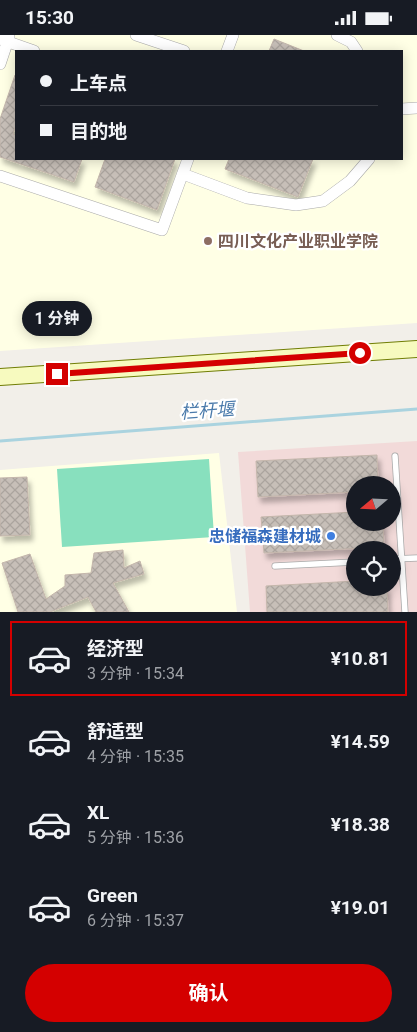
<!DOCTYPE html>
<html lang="zh">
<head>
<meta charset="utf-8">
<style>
  :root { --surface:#171b24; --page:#20242c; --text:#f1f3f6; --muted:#9ea1a6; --line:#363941; --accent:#d40000 }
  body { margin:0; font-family:Roboto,"Noto Sans SC",sans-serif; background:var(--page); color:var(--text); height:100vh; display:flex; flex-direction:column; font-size:19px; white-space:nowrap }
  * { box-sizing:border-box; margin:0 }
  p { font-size:16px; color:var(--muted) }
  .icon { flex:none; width:28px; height:28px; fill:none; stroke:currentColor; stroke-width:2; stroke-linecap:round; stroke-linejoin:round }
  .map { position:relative; height:577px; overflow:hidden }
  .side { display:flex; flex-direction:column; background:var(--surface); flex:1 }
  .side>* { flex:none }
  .top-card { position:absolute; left:15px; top:15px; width:388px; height:110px; border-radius:0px; box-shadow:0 2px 12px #0003; display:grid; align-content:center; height:110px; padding:0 25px; background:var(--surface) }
  .needle { width:32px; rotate:251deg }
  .buttons { position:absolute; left:346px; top:441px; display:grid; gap:10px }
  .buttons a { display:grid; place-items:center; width:55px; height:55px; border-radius:50%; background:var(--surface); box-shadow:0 2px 12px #0003; font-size:25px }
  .end { position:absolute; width:22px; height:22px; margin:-11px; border:6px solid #d40000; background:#fff; box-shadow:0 0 0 2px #fff }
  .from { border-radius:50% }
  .bubble { position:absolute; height:35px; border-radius:18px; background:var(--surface); box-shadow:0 2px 12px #0003; font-size:16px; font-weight:700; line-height:35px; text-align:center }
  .top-card b { display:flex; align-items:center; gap:18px; height:48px; font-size:19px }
  .top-card b+b { border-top:1px solid var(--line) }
  .top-card i { width:12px; height:12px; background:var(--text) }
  ul { padding:9px 0 0; list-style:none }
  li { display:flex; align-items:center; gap:15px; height:75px; margin:0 10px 8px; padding:0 15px; border:2px solid transparent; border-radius:0px }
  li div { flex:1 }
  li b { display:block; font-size:19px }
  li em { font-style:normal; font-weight:700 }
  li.current { border-color:var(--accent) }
  li>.icon { width:45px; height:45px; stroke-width:1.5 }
  .button { display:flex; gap:10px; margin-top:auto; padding:10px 25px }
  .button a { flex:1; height:58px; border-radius:30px; background:var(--accent); color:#fff; font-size:20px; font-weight:700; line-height:58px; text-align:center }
  .status { display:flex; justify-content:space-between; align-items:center; height:35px; padding:0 25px; background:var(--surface); direction:ltr }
  .status svg { height:14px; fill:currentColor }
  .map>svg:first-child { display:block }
  .commercial { fill:#f2dad9; fill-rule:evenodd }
  .education { fill:#ffffe5; fill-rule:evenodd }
  .pitch { fill:#88e0be }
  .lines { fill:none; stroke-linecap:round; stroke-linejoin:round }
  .stream { stroke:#aad3df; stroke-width:3 }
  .building { fill:url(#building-cross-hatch); stroke:#c4b6ab; filter:url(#shadow) }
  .lane-casing { stroke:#a9a9a9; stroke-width:7 }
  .street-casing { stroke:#a9a9a9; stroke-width:12 }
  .secondary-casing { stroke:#707d05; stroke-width:18 }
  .lane { stroke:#fff; stroke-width:5.5 }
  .street { stroke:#fff; stroke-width:11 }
  .secondary { stroke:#f7fabf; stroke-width:16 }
  .route { stroke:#d40000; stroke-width:6 }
  .education-dot { fill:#8d6e63; stroke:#fff; stroke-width:2 }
  .shop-dot { fill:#3f7fe0; stroke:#fff; stroke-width:2 }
  .labels { text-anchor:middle; stroke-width:4.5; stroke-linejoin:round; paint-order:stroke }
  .education-label { font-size:16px; font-weight:bold; fill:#785e54; stroke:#fff; text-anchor:start }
  .shop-label { font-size:16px; font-weight:bold; fill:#366cbe; stroke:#fff; text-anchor:end }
  .water-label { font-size:18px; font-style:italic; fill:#4a7aab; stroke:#fff }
</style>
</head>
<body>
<div class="status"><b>15:30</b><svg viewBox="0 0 49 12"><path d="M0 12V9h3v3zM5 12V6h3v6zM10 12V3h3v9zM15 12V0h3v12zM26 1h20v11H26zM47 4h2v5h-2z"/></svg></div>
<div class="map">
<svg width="417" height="577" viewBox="0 0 417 577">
  <defs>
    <pattern id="building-cross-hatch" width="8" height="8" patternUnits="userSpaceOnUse" patternTransform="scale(1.25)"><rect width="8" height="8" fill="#c7bfb8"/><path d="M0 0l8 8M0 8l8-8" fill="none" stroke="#aba49e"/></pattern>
    <filter id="shadow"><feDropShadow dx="3" dy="5.5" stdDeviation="2.5" flood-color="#0004"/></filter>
  </defs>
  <rect width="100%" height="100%" fill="#f2efe9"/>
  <path class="commercial" d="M417,406v171h-167l-12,-160zM355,450h37v38h-37zM355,515h37v37h-37z"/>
  <g class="education">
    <path d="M0,0h417v288l-417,28zM16,16h385v108h-385z"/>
    <polygon points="219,418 237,577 0,577 0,435"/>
  </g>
  <polygon class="pitch" points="209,424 214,502 62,512 57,434"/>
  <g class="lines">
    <polyline class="stream" points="0,406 417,374"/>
  </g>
  <g class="building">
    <polygon points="274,4 304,16 269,16"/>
    <polygon points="15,40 16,40 16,90 13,99 16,100 16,124 82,124 74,147 0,122 0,84"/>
    <polygon points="105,124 175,124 157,175 95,152"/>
    <polygon points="229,124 313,124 298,162 225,134"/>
    <polygon points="377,420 378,450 355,450 355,457 258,462 256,426"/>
    <polygon points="27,442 30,500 0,501 0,443"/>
    <polygon points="355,477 355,488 383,488 384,512 264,518 261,482"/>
    <polygon points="123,515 124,533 140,526 144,539 113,548 129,577 96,577 88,562 50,577 18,577 2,528 30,519 46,564 65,551 65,540 91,538 94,518"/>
    <polygon points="355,546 355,552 387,552 388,577 267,577 266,551"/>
  </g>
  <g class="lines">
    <g class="lane-casing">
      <g id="lane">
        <polyline points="395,421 405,577"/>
        <polyline points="392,524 417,523"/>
        <polyline points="275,531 355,527"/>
      </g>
    </g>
    <g class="street-casing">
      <g id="street">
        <polyline points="136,0 184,16"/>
        <polyline points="337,0 351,7 357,16"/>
        <polyline points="0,4 34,16"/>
        <polyline points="227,16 233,0"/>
        <polyline points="0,29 9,2"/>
        <polyline points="401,74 417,73"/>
        <polyline points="183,139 247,163 296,170 323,166 350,146 369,124"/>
        <polyline points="0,141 162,195 188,124"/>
      </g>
    </g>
    <g class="secondary-casing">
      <polyline id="secondary" points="0,342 417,314"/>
    </g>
    <use href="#lane" class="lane"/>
    <use href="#street" class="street"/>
    <use href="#secondary" class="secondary"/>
  </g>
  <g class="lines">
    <polyline class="route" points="57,339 360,318"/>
  </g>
  <circle class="education-dot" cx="208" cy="206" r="5"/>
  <circle class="shop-dot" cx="331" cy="501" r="5"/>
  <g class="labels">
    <g class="education-label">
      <text x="218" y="212">四川文化产业职业学院</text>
    </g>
    <g class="shop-label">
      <text x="321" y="507">忠储福森建材城</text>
    </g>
    <g class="water-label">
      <text transform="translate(207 376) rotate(-4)" y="6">栏杆堰</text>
    </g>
  </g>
</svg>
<div class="buttons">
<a><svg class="needle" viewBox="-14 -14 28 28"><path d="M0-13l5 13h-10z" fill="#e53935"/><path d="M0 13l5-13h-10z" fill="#9ea1a6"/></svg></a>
<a><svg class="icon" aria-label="locate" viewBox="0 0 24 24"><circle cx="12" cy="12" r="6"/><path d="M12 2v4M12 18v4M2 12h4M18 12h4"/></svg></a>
</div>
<i class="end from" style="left:360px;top:318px"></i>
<i class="end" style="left:57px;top:339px"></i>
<div class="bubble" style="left:22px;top:266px;width:70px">1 分钟</div>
<div class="top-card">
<b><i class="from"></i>上车点</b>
<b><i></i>目的地</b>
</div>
</div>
<section class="side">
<ul>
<li class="current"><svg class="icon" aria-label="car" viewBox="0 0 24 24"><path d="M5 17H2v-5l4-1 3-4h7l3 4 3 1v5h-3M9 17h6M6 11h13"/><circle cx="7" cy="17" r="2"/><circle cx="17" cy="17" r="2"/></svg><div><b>经济型</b><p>3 分钟 · 15:34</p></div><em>¥10.81</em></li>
<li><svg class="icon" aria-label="car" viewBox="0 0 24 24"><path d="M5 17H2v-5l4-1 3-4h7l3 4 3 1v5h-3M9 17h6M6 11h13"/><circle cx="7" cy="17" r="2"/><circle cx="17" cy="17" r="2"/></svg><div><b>舒适型</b><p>4 分钟 · 15:35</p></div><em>¥14.59</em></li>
<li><svg class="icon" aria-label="car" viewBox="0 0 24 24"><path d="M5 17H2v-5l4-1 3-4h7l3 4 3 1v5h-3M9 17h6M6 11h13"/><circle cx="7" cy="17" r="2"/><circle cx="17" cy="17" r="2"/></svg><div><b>XL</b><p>5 分钟 · 15:36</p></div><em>¥18.38</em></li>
<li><svg class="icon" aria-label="car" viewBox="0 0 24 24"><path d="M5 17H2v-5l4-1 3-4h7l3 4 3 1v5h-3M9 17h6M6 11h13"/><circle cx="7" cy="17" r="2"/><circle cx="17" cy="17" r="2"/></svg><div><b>Green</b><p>6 分钟 · 15:37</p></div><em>¥19.01</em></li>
</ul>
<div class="button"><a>确认</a></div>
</section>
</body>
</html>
